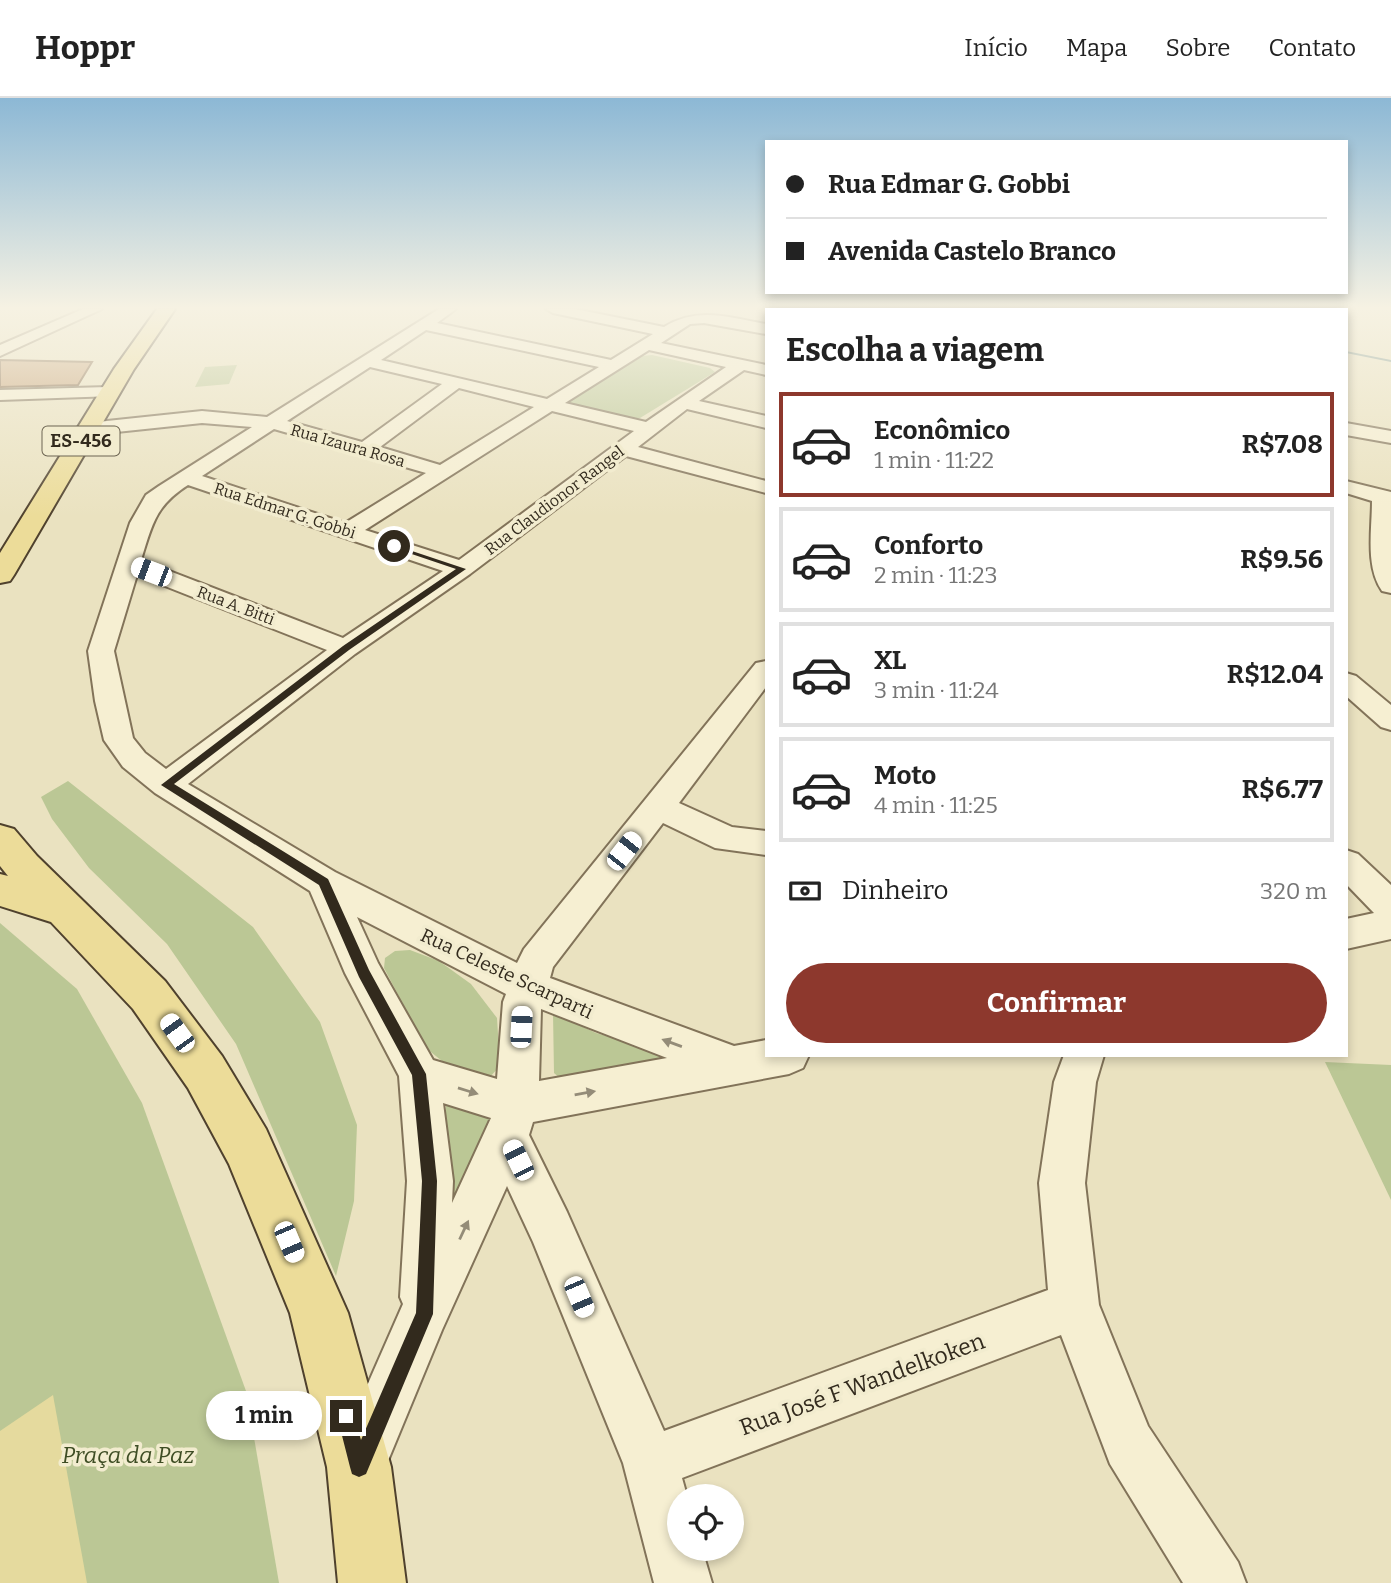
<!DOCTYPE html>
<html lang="pt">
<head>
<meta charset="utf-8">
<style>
  :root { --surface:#fff; --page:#f2f2f2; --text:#222; --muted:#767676; --line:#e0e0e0; --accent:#8d382d }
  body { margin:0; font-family:Bitter,serif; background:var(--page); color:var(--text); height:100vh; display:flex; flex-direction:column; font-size:26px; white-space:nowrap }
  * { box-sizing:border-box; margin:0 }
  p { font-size:23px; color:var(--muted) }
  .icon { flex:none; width:38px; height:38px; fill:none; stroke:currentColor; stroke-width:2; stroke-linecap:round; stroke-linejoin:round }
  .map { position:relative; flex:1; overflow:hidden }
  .side { position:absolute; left:765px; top:210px; width:583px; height:749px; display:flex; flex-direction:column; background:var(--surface); border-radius:0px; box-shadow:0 4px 10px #0003 }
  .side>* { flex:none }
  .banner { position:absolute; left:765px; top:42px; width:583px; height:154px; border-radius:0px; box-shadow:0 4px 10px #0003; display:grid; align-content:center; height:154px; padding:0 21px; background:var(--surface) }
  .controls { position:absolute; left:667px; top:1386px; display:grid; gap:14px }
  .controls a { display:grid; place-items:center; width:77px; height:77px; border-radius:50%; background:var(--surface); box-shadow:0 4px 10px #0003; font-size:35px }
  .end { position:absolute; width:32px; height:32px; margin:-16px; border:9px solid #322a1d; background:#fff; box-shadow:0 0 0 4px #fff }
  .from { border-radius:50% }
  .bubble { position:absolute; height:49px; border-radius:24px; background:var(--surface); box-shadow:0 4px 10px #0003; font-size:23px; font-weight:700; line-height:49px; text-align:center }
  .car { position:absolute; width:21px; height:42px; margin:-21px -10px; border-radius:9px; box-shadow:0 0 5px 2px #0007; background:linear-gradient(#fff 24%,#345 0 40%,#fff 0 76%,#345 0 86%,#fff 0) }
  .banner b { display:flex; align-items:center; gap:24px; height:66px; font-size:26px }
  .banner b+b { border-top:2px solid var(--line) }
  .banner i { width:18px; height:18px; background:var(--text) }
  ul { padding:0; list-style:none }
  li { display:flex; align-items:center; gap:21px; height:105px; margin:0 14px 10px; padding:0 7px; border:4px solid var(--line); border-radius:0px }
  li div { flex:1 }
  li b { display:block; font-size:26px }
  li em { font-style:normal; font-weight:700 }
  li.on { border-color:var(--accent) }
  li>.icon { width:63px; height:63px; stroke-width:1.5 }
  h2 { padding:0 21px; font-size:32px; line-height:84px }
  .pay { display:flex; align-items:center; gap:18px; height:77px; padding:0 21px; font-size:26px }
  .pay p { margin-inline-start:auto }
  .cta { display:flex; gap:14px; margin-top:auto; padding:14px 21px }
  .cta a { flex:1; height:80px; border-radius:42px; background:var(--accent); color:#fff; font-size:28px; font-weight:700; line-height:80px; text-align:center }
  header { display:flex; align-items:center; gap:42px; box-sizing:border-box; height:98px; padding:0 35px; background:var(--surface); border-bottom:2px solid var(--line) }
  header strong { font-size:33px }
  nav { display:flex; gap:38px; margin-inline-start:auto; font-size:24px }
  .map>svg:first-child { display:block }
  .green { fill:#bbc795 }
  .sand { fill:#e5da9e }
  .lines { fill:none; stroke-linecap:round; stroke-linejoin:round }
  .stream { fill:#6a8985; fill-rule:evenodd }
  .building { fill:#c6a178; stroke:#7f6141; stroke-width:2 }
  .minor-casing { stroke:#827359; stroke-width:4 }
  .primary-casing { stroke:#4f412d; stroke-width:4 }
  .minor { fill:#f6efd2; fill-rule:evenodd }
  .primary { fill:#ecdc99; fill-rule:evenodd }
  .oneway { fill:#948c78 }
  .route { fill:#322a1d }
  .labels { text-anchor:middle; stroke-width:7; stroke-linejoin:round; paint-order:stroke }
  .far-street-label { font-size:16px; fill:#322a1d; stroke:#f2eccf }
  .shield { fill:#f2eccf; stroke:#6c6452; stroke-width:2 }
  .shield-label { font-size:18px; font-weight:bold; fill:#322a1d }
  .street-label { font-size:19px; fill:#322a1d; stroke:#f2eccf }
  .near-street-label { font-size:23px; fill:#322a1d; stroke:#f2eccf }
  .near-park-label { font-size:23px; font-style:italic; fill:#3e4d24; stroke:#f2eccf }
</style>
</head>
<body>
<header>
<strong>Hoppr</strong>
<nav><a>Início</a><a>Mapa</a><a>Sobre</a><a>Contato</a></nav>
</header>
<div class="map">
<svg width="1391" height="1485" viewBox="0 0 1391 1485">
  <rect width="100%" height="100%" fill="#eae2c0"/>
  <g class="green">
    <polygon points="652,257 710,270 715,274 640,320 624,322 564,308 570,300 642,258"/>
    <polygon points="237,267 229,286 195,289 205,269"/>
    <polygon points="68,683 253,829 320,924 357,1027 354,1103 336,1178 236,946 167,846 89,770 52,721 41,699"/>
    <polygon points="0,825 77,891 142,1005 246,1293 279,1485 0,1485"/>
    <polygon points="410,852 439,863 471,886 497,920 500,968 489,980 453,972 426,950 384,870 385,860 395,853"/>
    <polygon points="553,915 596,935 681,960 567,986 554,975"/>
    <polygon points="1325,964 1391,967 1391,1102"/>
    <polygon points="446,1004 495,1016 454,1118 445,1111"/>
  </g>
  <polygon class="sand" points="53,1297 87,1485 0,1485 0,1333"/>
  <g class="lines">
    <g class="stream">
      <polygon points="1226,211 1231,211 1232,212 1227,212"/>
      <polygon points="1346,253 1391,262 1391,264 1346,255"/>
    </g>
  </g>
  <polygon class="building" points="0,262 92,264 78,287 0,289"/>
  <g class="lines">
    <g class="minor-casing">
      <g id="minor">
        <polygon points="83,211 102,211 0,258 0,247"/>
        <path d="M439,211h17l-19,14 174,37 42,-26 -100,-21 -7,-4h29l89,18c35,-21 65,-9 102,-3v10l-62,-11 -14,1 -29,19 105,22v10l-22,-5 -45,31 67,15v12l-79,-19 -49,38 128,34v12l-140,-37 -156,118 -115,80 -167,130 147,88 182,91 7,-14 232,-286 10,-2v26l-87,116 53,24 34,4v24l-51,-7 -52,-25 -110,144 -3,11 184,68 32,-6v15h43l-6,13 -14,6 -256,48 -4,13 38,77 97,219 384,-141 -9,-107 15,-101 10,-27h40l-8,27 -11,101 14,122 49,121 90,136 8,21h-63l-73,-119 -49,-129 -379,143 5,18h-8v53h23l10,34h-58l-31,-120 -90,-221 -26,-56 -65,144 -62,150 -19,8 -19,-8 -8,-19 69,-157 -3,-7 7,-116 -8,-105 -54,-103 -35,-82 -155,-98 -32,-26 -19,-27 -9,-39 -7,-50 42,-128 16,-28 13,-9 93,-59 -50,-4 -114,12 -10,-6 10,-6 114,-12 65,6zM426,232l173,37 -52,32 -166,-39zM649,252l77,17 -80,55 -81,-19zM370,269l72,17 -80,58 -75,-21zM459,290l75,19 -94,58 -60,-18zM552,313l82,20 -175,129 -94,-30zM274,331l152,44 -81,50 -143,-47zM188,387l255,86 -100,67 -202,-78c11,-35 14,-54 47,-75zM137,477l190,75 -161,119 -21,-16 -12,-15 -19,-87zM357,819l149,77 -3,8 -6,77 -64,-19 -55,-97zM541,911l126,49 -128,23zM443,1005l48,15 -39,85 1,-22z"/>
        <polygon points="108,289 117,294 114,298 0,302 0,292"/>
        <polygon points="1346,325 1391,333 1391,345 1346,337"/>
        <path d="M1346,383l45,11v101l-9,-2c-17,-25 -10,-61 -10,-90l-26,-8z"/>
        <polygon points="1346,575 1356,578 1391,607 1391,632 1381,629 1346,598"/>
        <polygon points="1346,752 1358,756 1391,787 1391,841 1346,851 1346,821 1374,815 1346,786"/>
      </g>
    </g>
    <g class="primary-casing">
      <g id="primary">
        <polygon points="157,211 175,211 134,271 14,477 10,483 0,485 0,455 114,271"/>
        <polygon points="0,727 14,731 37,758 165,883 222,958 266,1031 348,1215 391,1369 406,1485 338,1485 327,1369 290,1215 229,1066 188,990 133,911 51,824 0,808 0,776 8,778 0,768"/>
      </g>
    </g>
    <use href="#minor" class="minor"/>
    <use href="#primary" class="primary"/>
  </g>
  <defs><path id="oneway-solid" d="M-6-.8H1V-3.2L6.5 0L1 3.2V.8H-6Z" transform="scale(1.75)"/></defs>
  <g class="oneway">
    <use href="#oneway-solid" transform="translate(672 945) rotate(-160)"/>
    <use href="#oneway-solid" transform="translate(468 993) rotate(17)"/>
    <use href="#oneway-solid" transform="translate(585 995) rotate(-10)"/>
    <use href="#oneway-solid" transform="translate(464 1132) rotate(-65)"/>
  </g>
  <linearGradient id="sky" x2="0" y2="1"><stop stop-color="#8cb8d5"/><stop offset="0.5" stop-color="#f6f2e3"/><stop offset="1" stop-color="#f6f2e3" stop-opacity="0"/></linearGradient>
  <rect width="1391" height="419" fill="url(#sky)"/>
  <polygon class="route" points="391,446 466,471 349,552 174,686 328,781 369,872 426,976 437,1083 433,1216 366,1376 359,1379 352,1376 350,1369 337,1318 339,1312 346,1309 352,1312 361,1342 416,1215 422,1083 412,977 359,879 319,787 161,687 343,548 456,471 391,449"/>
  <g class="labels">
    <g class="far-street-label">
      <text transform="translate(348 347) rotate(16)" y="6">Rua Izaura Rosa</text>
      <text transform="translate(554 402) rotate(-37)" y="6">Rua Claudionor Rangel</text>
      <text transform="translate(285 412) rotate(18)" y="6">Rua Edmar G. Gobbi</text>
      <text transform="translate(236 507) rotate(21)" y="6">Rua A. Bitti</text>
    </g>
    <rect class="shield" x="42.5" y="328.5" width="77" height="29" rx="5"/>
    <g class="shield-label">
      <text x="81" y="349">ES-456</text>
    </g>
    <g class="street-label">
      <text transform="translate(507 875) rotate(25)" y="7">Rua Celeste Scarparti</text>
    </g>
    <g class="near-street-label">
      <text transform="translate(862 1286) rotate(-20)" y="8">Rua José F Wandelkoken</text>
    </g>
    <g class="near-park-label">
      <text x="128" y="1365">Praça da Paz</text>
    </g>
  </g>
</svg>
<div class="controls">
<a><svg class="icon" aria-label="locate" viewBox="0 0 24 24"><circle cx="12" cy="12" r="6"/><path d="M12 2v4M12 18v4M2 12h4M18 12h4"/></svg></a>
</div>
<i class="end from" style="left:394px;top:448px"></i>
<i class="end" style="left:346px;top:1318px"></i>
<div class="bubble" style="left:206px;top:1293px;width:116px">1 min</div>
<i class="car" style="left:151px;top:474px;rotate:291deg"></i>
<i class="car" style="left:624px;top:753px;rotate:38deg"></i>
<i class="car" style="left:521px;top:929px;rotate:3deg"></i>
<i class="car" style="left:177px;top:935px;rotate:324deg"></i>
<i class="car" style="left:518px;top:1062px;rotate:334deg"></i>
<i class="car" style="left:289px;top:1144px;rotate:157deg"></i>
<i class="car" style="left:579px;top:1199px;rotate:157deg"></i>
<div class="banner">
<b><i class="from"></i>Rua Edmar G. Gobbi</b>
<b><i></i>Avenida Castelo Branco</b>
</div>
<section class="side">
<h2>Escolha a viagem</h2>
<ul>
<li class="on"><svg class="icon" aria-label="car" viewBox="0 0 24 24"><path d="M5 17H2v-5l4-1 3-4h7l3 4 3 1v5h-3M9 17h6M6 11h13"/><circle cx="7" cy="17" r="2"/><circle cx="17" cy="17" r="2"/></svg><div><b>Econômico</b><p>1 min · 11:22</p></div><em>R$7.08</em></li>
<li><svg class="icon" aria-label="car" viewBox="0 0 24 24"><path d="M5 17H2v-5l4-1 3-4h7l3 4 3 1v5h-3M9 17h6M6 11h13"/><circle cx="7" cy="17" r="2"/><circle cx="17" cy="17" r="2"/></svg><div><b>Conforto</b><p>2 min · 11:23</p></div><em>R$9.56</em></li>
<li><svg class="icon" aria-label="car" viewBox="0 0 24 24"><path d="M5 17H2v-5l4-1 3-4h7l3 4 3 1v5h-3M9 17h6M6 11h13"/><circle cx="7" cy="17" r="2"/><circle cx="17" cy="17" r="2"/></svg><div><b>XL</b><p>3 min · 11:24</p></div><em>R$12.04</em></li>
<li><svg class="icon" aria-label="car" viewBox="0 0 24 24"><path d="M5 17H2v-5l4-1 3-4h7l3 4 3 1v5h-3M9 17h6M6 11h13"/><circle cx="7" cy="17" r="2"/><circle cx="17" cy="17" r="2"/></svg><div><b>Moto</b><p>4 min · 11:25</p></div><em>R$6.77</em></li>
</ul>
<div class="pay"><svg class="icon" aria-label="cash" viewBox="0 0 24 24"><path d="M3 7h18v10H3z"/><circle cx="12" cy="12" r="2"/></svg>Dinheiro<p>320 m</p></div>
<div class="cta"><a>Confirmar</a></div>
</section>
</div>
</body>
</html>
